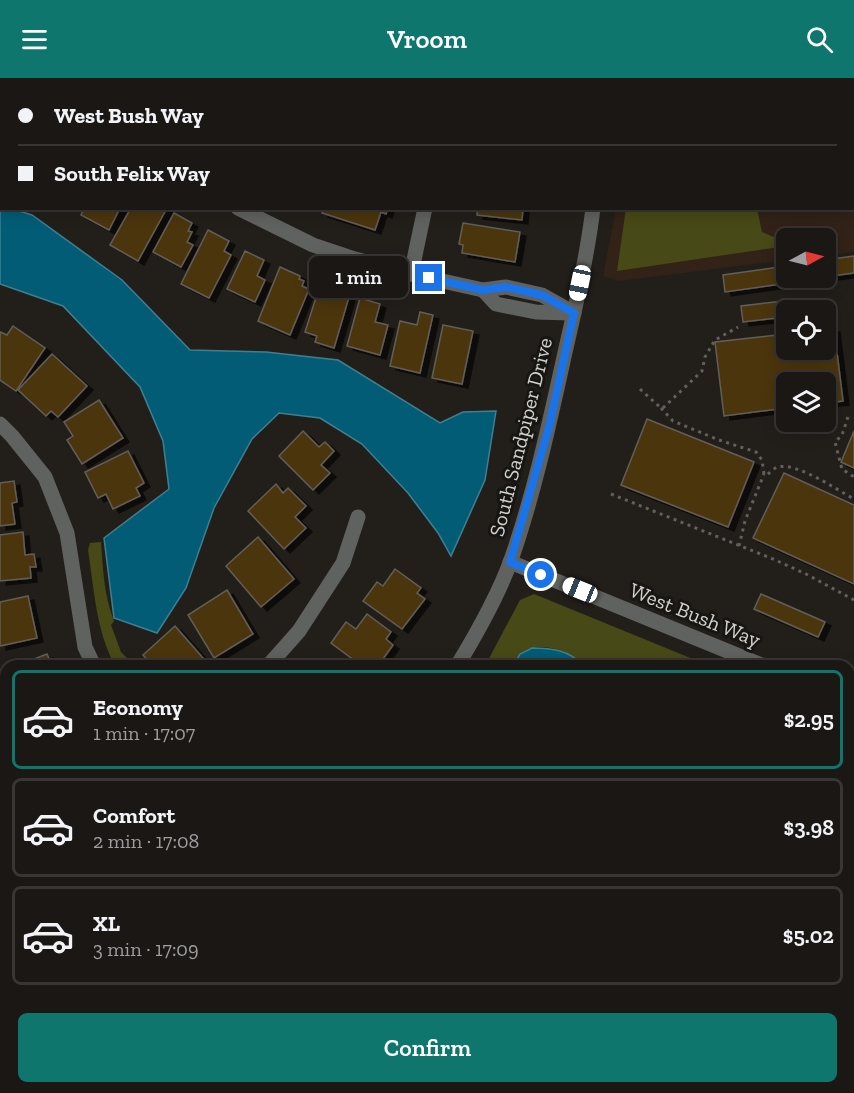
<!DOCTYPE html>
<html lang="en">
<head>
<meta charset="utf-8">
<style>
  :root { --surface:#1a1714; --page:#23201d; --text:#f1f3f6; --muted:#9f9fa0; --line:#383634; --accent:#0f766e }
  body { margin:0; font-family:"Zilla Slab",serif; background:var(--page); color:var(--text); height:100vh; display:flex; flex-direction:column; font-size:22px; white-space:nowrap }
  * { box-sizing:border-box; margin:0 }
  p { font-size:20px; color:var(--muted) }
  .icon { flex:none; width:33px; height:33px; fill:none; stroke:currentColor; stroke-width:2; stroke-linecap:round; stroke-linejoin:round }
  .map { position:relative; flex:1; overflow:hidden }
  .drawer { position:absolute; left:0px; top:582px; width:855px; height:434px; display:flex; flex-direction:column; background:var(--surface); border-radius:18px 18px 0 0; box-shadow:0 3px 15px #0003,0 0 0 2px var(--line) }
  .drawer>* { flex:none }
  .guide { position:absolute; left:0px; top:0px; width:855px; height:132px; box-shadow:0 3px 15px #0003,0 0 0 2px var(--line); display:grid; align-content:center; height:132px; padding:0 18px; background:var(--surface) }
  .needle { width:39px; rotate:83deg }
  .fabs { position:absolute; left:776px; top:150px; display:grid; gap:12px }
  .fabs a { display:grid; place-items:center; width:60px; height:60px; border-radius:9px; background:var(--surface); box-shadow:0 3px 15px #0003,0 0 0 2px var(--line); font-size:30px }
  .end { position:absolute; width:27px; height:27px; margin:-14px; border:8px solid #1a73e8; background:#fff; box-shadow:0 0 0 3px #fff }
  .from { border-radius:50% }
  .bubble { position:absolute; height:42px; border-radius:9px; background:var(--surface); box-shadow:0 3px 15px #0003,0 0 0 2px var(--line); font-size:20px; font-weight:600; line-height:42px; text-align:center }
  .car { position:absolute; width:18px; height:36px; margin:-18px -9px; border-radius:8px; box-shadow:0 0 4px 2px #0007; background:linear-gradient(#fff 24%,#345 0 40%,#fff 0 76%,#345 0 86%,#fff 0) }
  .guide b { display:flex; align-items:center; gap:21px; height:57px; font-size:22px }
  .guide b+b { border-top:2px solid var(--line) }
  .guide i { width:15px; height:15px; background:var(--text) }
  ul { padding:10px 0 0; list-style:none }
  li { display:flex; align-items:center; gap:18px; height:99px; margin:0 12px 9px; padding:0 6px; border:3px solid var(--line); border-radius:9px }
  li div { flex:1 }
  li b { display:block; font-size:22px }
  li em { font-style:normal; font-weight:600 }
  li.current { border-color:var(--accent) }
  li>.icon { width:54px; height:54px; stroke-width:1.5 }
  .action { display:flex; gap:12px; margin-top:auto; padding:12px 18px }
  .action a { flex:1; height:69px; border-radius:9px; background:var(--accent); color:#fff; font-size:24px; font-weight:600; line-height:69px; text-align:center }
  header { display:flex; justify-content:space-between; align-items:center; height:78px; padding:0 18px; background:var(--accent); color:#fff; font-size:27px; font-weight:600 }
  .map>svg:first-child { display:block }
  .commercial { fill:#322218 }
  .green { fill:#474916 }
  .water { fill:#035c76; stroke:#417f90; stroke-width:1.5 }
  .building { fill:#4c340d; stroke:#625e59; stroke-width:1.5; filter:url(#shadow) }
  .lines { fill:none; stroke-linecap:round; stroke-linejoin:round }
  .path { stroke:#625f5c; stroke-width:3; stroke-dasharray:3 4.5; stroke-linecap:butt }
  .minor { stroke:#60625f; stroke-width:15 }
  .route { stroke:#1a73e8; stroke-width:8 }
  .labels { text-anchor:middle; stroke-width:6; stroke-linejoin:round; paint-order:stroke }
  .street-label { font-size:21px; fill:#d3d1ce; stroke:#181612 }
</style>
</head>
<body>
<header><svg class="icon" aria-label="menu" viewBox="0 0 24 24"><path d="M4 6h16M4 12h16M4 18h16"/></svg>Vroom<svg class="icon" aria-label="search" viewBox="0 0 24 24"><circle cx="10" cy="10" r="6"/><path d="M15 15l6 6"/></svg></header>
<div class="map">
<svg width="854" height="1015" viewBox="0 0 854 1015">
  <defs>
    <filter id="shadow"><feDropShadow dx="6" dy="4" stdDeviation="0" flood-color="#0009"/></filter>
  </defs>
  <rect width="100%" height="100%" fill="#221f1b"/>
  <polygon class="commercial" points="620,0 854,0 854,174 825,178 825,160 786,160 786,182 619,203 603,198 616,131 854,130 854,2"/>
  <g class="green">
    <polygon points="626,130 757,131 762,154 786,164 786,168 617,193"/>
    <path d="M101,464c2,28 3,53 13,79l-3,4 10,27 14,14h-20c-19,-36 -21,-77 -27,-116l2,-7z"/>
    <path d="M534,516l176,72h-126c-14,-15 -45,-27 -63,-12 -4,2 -6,8 -8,12h-28l35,-66z"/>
  </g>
  <g class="water">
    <polygon points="0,127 2,130 13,131 32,137 122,202 190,272 266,274 338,282 440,345 463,334 496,333 485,402 451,478 438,455 408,415 362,366 320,340 279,335 252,361 214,430 186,510 157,555 114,540 104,460 169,411 163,363 140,309 63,228 0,206"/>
    <path d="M532,570c20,0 37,2 52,18h-71l7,-12z"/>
    <rect x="0" y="1010" width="130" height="5"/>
    <polygon points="392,1010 445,1010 452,1011 456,1010 560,1010 556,1015 396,1015"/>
  </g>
  <g class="building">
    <rect x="656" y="0" width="61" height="2"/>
    <polygon points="84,130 120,130 109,152 81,137"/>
    <polygon points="131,130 167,130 138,183 110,167"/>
    <polygon points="324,130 388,130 386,136 381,134 375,152 322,135"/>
    <polygon points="475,130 523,130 522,142 477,137 477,131"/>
    <polygon points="174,135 192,145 188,153 192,154 187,164 193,167 181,189 153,174"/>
    <polygon points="463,145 520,154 515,184 462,175 463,167 459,166"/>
    <polygon points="208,152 229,163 224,173 231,177 209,220 181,206"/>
    <polygon points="245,173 264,182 257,198 265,202 255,224 227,211"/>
    <polygon points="854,178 854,195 825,199 825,182"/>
    <polygon points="786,188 786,200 823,200 725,214 723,197"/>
    <polygon points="280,189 300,198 299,201 304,203 302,208 309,211 290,257 258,243"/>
    <polygon points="320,207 334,212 332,219 336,220 337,216 349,219 334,270 315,264 317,258 305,254"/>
    <polygon points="360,220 380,226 375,244 388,247 380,277 347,268"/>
    <polygon points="801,221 802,232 786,232 786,239 743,244 741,228"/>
    <polygon points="420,234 433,237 420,295 390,288 400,243 417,247"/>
    <polygon points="443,247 473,253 462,306 432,300"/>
    <polygon points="13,248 45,270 16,313 0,302 0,254 7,257"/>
    <polygon points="834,250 843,323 825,325 825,304 786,304 786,330 724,338 715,264 786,256 786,272 825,272 825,251"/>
    <polygon points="52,276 87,308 58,339 51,333 46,338 18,312"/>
    <polygon points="99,322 123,360 82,386 67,362 73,358 64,344"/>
    <polygon points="647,341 754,384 728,449 621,407"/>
    <polygon points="303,353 319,369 325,364 334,373 321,387 330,395 313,412 279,378"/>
    <polygon points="854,353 854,390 841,384"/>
    <polygon points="128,373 144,405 136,410 140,418 113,431 106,416 98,420 85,394"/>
    <polygon points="784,395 854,427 854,506 753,460"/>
    <polygon points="14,403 17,424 12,425 15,446 0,448 0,405"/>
    <polygon points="276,406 283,415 288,410 306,428 295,439 306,450 284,471 248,433"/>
    <polygon points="23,454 25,477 34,476 36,489 30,489 31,500 0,503 0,457"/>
    <polygon points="258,459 294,501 261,529 226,488"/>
    <polygon points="395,491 421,510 417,515 425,521 402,551 363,523 377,504 383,508"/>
    <polygon points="227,512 253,556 214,580 188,537"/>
    <polygon points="761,516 825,544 818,559 754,531"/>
    <polygon points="28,518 37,560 0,568 0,524"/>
    <polygon points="367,536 391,554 386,561 393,567 378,588 362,588 331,565 346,544 356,551"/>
    <polygon points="175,548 210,588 153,588 143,577"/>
    <polygon points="47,576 52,588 16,588"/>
    <polygon points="849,687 854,692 854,748 849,743"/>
    <polygon points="6,842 6,873 2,875 0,845"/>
    <polygon points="854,957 854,1010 847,1015 843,1010 849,1010 849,960"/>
    <polygon points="170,1010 210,1010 209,1015 169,1015"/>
    <polygon points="324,1010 370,1010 374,1015 315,1015"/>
    <polygon points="617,1010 667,1010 671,1015 620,1015"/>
  </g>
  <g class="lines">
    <g class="path">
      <polyline points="640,311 661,330 664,329 702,293 705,279 715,262 738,249"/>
      <path d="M661,330l12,13 46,19 37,12 6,8 2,14 3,1c3,-3 7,-7 11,-8 19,-5 59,23 76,32"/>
      <polyline points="848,339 842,357 835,364 842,391 854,399"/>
      <polyline points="611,416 773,481 806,496 854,522"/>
      <polyline points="739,468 745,443 764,396"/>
    </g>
    <g class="minor">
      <polyline points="167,0 167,2"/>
      <polyline points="427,0 428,2"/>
      <polyline points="594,0 594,2"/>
      <polyline points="0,8 2,9"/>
      <polyline points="238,130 313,167 355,181 411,196 483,212 506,209 542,217 574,235"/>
      <polyline points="411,196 425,130"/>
      <polyline points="483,212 496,226 536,234 570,235"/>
      <polyline points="0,346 12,358 45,399 67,455 85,569 94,588"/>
      <polyline points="510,484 764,588"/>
      <polyline points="268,588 299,553 343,485 358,439"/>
      <path d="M457,588c20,-33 41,-70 54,-106 23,-66 38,-135 53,-203 11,-49 23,-99 29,-149"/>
      <polyline points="849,637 854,641"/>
      <polyline points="0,794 6,791"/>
      <polyline points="849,895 854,884"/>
      <polyline points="0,958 6,957"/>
      <polyline points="255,1010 258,1015"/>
      <polyline points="743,1015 750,1010"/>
    </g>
  </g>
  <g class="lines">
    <polyline class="route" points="429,200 483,212 506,209 542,217 574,235 549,349 510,484 541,497"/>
  </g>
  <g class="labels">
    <g class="street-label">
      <text transform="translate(521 359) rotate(-76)" y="7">South Sandpiper Drive</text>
      <text transform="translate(695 537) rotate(22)" y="7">West Bush Way</text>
    </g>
  </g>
</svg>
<div class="fabs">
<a><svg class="needle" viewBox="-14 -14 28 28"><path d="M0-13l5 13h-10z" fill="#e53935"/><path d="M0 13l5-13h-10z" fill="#9f9fa0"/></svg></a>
<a><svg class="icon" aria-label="locate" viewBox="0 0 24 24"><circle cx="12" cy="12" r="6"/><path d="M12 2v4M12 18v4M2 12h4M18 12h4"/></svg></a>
<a><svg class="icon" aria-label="layers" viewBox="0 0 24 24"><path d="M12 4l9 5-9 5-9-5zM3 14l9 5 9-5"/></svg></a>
</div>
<i class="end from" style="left:541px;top:497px"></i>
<i class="end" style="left:429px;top:200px"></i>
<div class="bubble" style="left:309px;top:178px;width:99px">1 min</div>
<i class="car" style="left:580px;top:205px;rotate:192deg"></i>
<i class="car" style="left:580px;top:512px;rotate:292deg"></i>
<div class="guide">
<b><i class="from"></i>West Bush Way</b>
<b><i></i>South Felix Way</b>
</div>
<section class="drawer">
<ul>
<li class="current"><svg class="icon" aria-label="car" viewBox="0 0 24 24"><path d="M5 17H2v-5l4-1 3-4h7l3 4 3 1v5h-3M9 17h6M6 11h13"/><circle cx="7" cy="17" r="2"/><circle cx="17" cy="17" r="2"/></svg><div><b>Economy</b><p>1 min · 17:07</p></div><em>$2.95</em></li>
<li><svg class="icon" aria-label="car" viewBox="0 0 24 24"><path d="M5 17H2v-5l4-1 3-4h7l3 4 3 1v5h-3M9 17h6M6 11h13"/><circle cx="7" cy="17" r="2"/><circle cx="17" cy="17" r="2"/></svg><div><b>Comfort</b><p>2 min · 17:08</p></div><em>$3.98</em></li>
<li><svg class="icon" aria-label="car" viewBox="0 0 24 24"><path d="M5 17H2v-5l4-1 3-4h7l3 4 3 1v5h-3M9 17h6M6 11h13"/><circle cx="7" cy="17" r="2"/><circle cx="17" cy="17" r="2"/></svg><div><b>XL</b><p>3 min · 17:09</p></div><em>$5.02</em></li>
</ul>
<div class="action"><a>Confirm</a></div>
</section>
</div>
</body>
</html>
